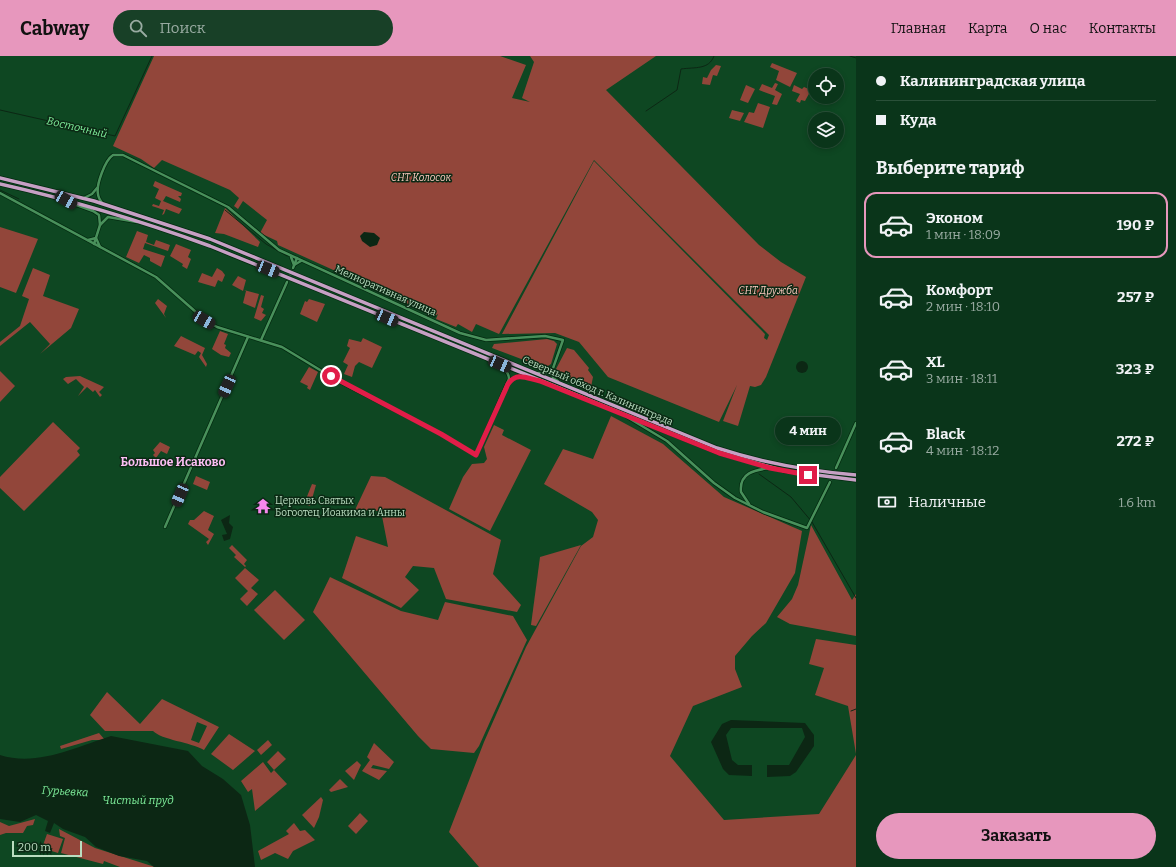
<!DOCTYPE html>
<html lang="ru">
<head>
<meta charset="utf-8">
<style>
  :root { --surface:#0a351a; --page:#184027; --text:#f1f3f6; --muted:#99aba2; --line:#2a5039; --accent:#e797bd }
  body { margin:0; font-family:Bitter,serif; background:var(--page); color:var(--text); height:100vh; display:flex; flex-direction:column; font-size:15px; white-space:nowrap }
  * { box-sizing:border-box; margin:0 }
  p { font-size:13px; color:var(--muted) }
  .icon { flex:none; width:22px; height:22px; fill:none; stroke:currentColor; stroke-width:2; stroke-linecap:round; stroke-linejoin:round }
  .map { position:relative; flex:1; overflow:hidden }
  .side { display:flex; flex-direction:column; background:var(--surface); width:320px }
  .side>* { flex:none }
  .top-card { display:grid; align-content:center; height:88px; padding:0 20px; background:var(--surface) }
  .buttons { position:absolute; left:808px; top:12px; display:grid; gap:8px }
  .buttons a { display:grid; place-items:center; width:36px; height:36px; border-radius:50%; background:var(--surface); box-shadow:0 2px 6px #0003,0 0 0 1px var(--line); font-size:20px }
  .scale { position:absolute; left:12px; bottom:10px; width:70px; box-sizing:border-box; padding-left:4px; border:2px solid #baddc0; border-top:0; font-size:11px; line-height:14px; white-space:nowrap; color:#baddc0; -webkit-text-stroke:3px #0b2914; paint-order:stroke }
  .end { position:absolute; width:18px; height:18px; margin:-9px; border:5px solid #e11d48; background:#fff; box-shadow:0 0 0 2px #fff }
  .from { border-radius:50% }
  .bubble { position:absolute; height:28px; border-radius:14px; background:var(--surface); box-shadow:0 2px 6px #0003,0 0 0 1px var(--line); font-size:13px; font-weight:700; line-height:28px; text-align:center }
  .car { position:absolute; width:12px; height:24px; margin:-12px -6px; border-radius:5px; box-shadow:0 0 3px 1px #0007; background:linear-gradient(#222 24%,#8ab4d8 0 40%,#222 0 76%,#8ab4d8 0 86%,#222 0) }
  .top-card b { display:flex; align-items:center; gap:14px; height:38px; font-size:15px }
  .top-card b+b { border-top:1px solid var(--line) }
  .top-card i { width:10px; height:10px; background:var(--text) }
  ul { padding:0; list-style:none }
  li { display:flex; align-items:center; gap:12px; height:66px; margin:0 8px 6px; padding:0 12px; border:2px solid transparent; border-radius:12px }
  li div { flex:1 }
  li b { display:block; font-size:15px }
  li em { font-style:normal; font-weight:700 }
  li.current { border-color:var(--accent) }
  li>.icon { width:36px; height:36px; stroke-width:1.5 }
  h2 { padding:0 20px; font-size:18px; line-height:48px }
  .pay { display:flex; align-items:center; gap:10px; height:44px; padding:0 20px; font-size:15px }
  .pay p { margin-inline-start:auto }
  .button { display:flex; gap:8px; margin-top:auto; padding:8px 20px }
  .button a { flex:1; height:46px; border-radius:24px; background:var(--accent); color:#111; font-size:16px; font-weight:700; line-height:46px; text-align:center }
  header { display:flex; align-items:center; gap:24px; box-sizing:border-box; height:56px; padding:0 20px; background:var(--accent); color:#111 }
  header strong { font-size:19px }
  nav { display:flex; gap:22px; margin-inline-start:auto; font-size:14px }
  .search { width:280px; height:36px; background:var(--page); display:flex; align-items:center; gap:10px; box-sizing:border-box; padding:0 14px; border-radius:22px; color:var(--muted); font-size:15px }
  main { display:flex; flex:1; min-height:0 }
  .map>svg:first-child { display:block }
  .green { fill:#92463a; fill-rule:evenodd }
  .water { fill:#0c2714 }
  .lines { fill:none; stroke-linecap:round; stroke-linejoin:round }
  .stream { stroke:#0c2714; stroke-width:1 }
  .tertiary-tunnel { stroke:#285e3a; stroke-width:2.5; stroke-dasharray:2.5 1; stroke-linecap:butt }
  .tertiary-casing { stroke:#032a10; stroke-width:4 }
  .trunk-casing { stroke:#032a10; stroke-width:5 }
  .tertiary { stroke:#49905b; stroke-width:2.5 }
  .trunk { stroke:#c6a0c4; stroke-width:3.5 }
  .route { stroke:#e11d48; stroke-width:5 }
  .labels { text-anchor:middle; stroke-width:3; stroke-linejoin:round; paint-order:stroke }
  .park-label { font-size:10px; font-style:italic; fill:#fecac0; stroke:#0b2914 }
  .street-label { font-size:10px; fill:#baddc0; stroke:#0b2914 }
  .poi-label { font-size:10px; fill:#baddc0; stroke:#0b2914; text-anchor:start }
  .water-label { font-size:11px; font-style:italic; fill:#7fed9b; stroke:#0b2914 }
  .quarter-label { font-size:12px; font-weight:bold; fill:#fcbef4; stroke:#0b2914 }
</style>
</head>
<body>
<header>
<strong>Cabway</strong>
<div class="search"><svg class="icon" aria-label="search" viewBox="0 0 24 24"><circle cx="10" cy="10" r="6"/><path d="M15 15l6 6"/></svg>Поиск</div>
<nav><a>Главная</a><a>Карта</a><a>О нас</a><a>Контакты</a></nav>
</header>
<main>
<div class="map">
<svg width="856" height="811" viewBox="0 0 856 811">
  <rect width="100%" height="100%" fill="#0e4722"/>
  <g class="green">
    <polygon points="154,0 500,0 526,9 512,42 530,46 522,42 534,6 530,0 656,0 606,34 759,189 781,206 806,221 766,321 761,329 755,331 750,330 738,370 723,365 737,329 719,366 608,321 579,286 555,277 502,278 594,105 765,278 764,282 767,284 769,279 594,104 499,278 476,268 472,276 458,268 456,271 436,263 438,258 435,260 278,189 277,185 260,177 267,164 243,145 238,153 234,150 239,142 230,134 162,104 154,112 141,103 113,90"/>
    <polygon points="772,7 797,17 790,31 776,24 779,15 770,11"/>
    <polygon points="716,9 721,10 717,20 713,19 710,29 702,28 703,21 707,22 711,14"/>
    <polygon points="775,27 778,28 775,34 782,38 777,49 772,48 775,40 759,34 762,28 772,32"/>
    <polygon points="746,29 755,33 748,47 740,44"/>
    <polygon points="794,29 802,33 804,31 811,34 805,45 801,44 800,47 796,45 800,38 792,35"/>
    <polygon points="758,47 770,51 763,72 744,66 749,56 754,57"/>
    <polygon points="732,54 744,57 740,65 729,62"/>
    <polygon points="155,125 182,137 181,140 178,140 181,143 180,146 166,140 163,145 182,153 179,158 166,153 164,158 162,159 164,154 152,150 153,148 159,150 161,145 155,142 159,133 153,130"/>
    <polygon points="225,152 260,186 258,191 224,178 215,177"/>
    <polygon points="0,171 38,183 16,237 0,231"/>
    <polygon points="137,175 148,179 146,186 154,189 156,184 170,189 168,195 145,187 143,193 165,200 161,211 150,205 150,202 144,199 139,207 126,201"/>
    <polygon points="176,188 191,194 188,201 191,203 187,213 182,210 183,208 170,200"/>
    <polygon points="33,212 50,219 43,240 79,253 71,272 40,298 50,288 30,266 0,290 0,286 20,270 29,243 22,240"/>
    <polygon points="217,212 222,215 225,219 222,226 218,224 215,231 198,226 202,217 212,221"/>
    <polygon points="238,220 246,224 243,235 232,229"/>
    <polygon points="244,234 259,238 255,252 243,247 246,235"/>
    <polygon points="261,239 264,240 261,251 264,253 262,257 266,259 261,265 254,262"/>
    <polygon points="158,243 167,250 164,258 166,262 155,247"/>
    <polygon points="309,243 325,248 317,266 300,258 305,245 307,246"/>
    <polygon points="220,275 228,278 224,288 226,289 225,292 231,297 229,301 221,299 212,293"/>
    <polygon points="181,280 205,292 202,299 207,308 206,311 199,301 201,297 198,295 195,299 174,290"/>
    <polygon points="363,282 382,291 372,312 359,306 355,310 352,321 344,318 348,309 343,306 350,292 347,290 349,283 361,286"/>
    <polygon points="547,283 554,285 557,288 551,308 545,312 492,292 494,288"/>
    <polygon points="567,292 574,294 589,312 588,314 593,321 591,331 559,318 556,313"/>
    <polygon points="309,311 318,316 310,334 307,332 308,330 300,326"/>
    <polygon points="0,315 15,330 0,346"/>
    <polygon points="80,320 104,331 99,336 102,339 100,341 95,334 93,336 87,331 78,340 84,331 76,323 68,328 63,323 66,321"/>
    <polygon points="611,360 663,388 724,441 802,475 795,517 766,567 752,580 735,600 735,613 742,631 693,650 670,700 724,764 819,758 856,699 856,811 479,811 449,776 484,686 526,591 581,490 593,481 598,464 592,456 544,428 563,393 593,403"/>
    <polygon points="53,366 80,392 77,395 80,399 24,455 0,432 0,421"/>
    <polygon points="494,369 504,374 502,379 531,394 490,475 449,453 463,421 472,408 484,407 487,403 484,391"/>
    <polygon points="160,386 170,391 167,398 161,395 156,402 153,399 155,397 153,394"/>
    <polygon points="196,420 210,426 207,434 193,428"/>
    <polygon points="371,420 385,421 501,484 493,518 521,549 517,556 446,543 434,512 413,510 405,521 419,534 401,552 342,522 356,480 388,491 381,455 355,454"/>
    <polygon points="312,428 316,429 310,450 304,448"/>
    <polygon points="204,455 214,460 208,474 214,478 208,489 206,486 209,483 188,468 190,464 194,464"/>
    <polygon points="811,469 852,544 856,538 856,580 790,568 777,561 792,543 798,529"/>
    <polygon points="232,489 247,504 244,508 246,510 245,511 234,501 236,499 229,492"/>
    <polygon points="581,489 536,570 531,569 540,501"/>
    <polygon points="245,512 259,524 251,532 258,538 247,550 240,543 248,535 235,522"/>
    <polygon points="330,521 401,555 438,564 445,546 513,560 527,584 479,690 474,697 431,693 418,680 313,556"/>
    <polygon points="275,534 305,564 284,584 254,554"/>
    <polygon points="816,583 856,589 856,698 848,650 815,639 824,612 809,608"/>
    <path d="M107,636l33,32 22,-25 57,28 -15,23c-14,-8 -42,-10 -51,-19h-48l-15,-16zM197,666l10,4 -8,17 -8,-3z"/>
    <polygon points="99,677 105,684 92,684 61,693 60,690"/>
    <polygon points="229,678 255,695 233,714 211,698"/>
    <polygon points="268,684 272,689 261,699 257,694"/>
    <polygon points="374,687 394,706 389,713 373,709 371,712 387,715 379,724 362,715 370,704 367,701"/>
    <polygon points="278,695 286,703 274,714 287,728 255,755 252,733 248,736 241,725 263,706 271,717 274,714 267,706"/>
    <polygon points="357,705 361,709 354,724 345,715"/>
    <polygon points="340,723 348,731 331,736 329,734"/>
    <polygon points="321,741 323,744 319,761 314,772 302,759"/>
    <polygon points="360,757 368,765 356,778 348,770"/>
    <polygon points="35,763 33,769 27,770 23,777 6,777 0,779 0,766 9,770"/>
    <polygon points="294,767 300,775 305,774 315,784 293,795 288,803 275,797 261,804 258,795 289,778 286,775"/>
    <polygon points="59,773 95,792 155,811 120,811 104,805 103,808 61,797 65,782 60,780"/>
    <polygon points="47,778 63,783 58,797 42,792"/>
  </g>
  <g class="water">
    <polygon points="364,176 374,177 380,182 377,189 370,191 362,185 360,180"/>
    <circle cx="802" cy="311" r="6"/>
    <polygon points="230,459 229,467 233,471 230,483 224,485 222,479 227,478 221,464"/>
    <polygon points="731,664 805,667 814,679 814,690 796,716 790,720 767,721 767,709 789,709 805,681 802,672 731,672 726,679 732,704 738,709 752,709 752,720 729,719 723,713 711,686 722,668"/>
    <path d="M111,680l77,15 14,15 21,13 18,16 9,30 5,42h-101l-7,-6 -28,-5 -23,-9 -11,-10 -22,-8 -9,-6 -4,10 -5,-2 3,-10 -12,-6 -16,7 -20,-3v-64c37,12 76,-8 111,-19z"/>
  </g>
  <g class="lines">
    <g class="stream">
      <polyline points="850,0 856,2"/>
      <polyline points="0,54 115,80 152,0"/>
      <path d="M646,55l31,-21 4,-21c14,-2 28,1 33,-13"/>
      <polyline points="0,134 19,143"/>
      <polyline points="225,154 266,188 287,200"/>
      <polyline points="759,418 791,441 812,466 856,542"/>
      <polyline points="851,655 856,653"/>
    </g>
    <g class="tertiary-tunnel">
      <polyline points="287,226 293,212"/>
      <polyline points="830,426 836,412"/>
    </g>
    <g class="tertiary-casing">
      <g id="tertiary">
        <path d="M0,137l156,84 49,43 12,7 65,20 58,35 101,52 35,21 33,-76c0,-11 -13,-13 -21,-19"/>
        <polyline points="84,142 92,138 97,132"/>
        <polyline points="71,147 93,155 99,159 100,169 94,188"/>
        <path d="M102,147c-2,-3 -4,-6 -4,-9 -2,-9 7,-34 15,-39h10l105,52 51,43 181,83 26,7 59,-4 18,4 -11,31 1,7 5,3"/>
        <polyline points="100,169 108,161 137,166"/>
        <polyline points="88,184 96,182 100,191"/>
        <polyline points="291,201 294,209 301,205"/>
        <polyline points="293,212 297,202"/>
        <polyline points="261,284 287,226"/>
        <polyline points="538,317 546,317 551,313"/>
        <path d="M509,326c8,-9 17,-5 27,-2"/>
        <polyline points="627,361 667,385 714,427 735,442 763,456 807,472 830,426"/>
        <polyline points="836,412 856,367"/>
        <path d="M749,448l-8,-12c-2,-19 13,-22 29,-24"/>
        <polyline points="165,471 248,281"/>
      </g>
    </g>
    <g class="trunk-casing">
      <g id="trunk">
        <path d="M0,122l94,23 116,38 507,209c46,15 91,23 139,27"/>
        <path d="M0,128c71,16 141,37 210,62l509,207 66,18 71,9"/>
      </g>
    </g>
    <use href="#tertiary" class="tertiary"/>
    <use href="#trunk" class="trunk"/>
  </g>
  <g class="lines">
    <path class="route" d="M331,320l110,58 35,21 32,-71c9,-13 20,-5 32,-3l179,72 51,15 38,7"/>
  </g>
  <defs>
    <g id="temple-bare" transform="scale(1.2)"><path d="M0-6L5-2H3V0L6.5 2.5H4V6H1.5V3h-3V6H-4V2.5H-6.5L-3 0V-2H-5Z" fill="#f688ed" stroke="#0b2914" stroke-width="2.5" paint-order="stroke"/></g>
  </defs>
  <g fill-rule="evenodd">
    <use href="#temple-bare" x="263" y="450"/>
  </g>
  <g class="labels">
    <g class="park-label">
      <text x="421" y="125">СНТ Колосок</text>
      <text x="768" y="238">СНТ Дружба</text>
    </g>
    <g class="street-label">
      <text transform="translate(386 234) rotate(24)" y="4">Мелиоративная улица</text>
      <text transform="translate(598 334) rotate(23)" y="4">Северный обход г. Калининграда</text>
    </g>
    <g class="poi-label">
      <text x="275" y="448">Церковь Святых<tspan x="275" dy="12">Богоотец Иоакима и Анны</tspan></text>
    </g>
    <g class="water-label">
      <text transform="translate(77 71) rotate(13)" y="4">Восточный</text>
      <text transform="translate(65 735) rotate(3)" y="4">Гурьевка</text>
      <text x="138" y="748">Чистый пруд</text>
    </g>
    <g class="quarter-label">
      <text x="173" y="410">Большое Исаково</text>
    </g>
  </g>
</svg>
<div class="buttons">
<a><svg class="icon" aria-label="locate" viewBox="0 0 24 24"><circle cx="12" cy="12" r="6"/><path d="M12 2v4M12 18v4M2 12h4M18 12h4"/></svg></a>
<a><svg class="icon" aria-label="layers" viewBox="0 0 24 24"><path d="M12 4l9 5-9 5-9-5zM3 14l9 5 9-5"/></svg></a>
</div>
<div class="scale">200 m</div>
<i class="end from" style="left:331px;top:320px"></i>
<i class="end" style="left:808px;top:419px"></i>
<div class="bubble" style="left:775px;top:361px;width:66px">4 мин</div>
<i class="car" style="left:66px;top:144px;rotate:120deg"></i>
<i class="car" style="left:268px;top:213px;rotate:112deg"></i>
<i class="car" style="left:387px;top:262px;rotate:113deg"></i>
<i class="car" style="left:204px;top:264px;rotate:120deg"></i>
<i class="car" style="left:500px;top:308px;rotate:113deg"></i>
<i class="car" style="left:227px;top:330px;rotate:204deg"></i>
<i class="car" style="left:180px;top:439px;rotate:203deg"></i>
</div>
<section class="side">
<div class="top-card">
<b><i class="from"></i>Калининградская улица</b>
<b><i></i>Куда</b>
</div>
<h2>Выберите тариф</h2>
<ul>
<li class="current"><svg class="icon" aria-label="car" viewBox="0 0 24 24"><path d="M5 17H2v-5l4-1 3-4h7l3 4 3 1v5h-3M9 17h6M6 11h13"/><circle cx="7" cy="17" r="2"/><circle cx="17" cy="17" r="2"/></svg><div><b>Эконом</b><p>1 мин · 18:09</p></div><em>190 ₽</em></li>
<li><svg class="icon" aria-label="car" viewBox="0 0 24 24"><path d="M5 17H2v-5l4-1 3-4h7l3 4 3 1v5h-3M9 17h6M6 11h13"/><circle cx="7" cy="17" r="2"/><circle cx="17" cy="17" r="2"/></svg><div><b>Комфорт</b><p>2 мин · 18:10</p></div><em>257 ₽</em></li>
<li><svg class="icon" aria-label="car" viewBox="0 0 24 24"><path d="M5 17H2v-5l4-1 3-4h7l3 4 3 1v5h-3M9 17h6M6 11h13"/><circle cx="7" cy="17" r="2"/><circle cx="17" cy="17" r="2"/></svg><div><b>XL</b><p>3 мин · 18:11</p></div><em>323 ₽</em></li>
<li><svg class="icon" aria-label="car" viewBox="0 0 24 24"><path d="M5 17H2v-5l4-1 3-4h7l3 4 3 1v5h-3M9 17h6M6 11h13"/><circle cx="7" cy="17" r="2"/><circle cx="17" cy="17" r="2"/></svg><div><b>Black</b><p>4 мин · 18:12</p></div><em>272 ₽</em></li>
</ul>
<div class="pay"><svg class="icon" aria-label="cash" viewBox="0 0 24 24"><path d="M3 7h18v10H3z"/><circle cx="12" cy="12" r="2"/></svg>Наличные<p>1.6 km</p></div>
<div class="button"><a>Заказать</a></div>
</section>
</main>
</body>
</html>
